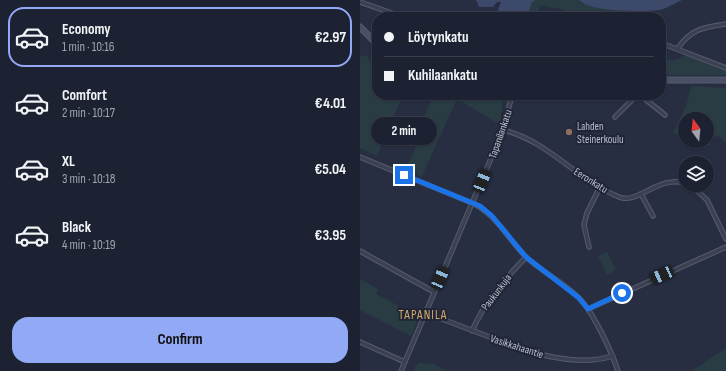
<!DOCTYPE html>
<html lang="en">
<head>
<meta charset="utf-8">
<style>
  :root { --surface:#1d2232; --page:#2a2f3e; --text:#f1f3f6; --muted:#a0a4ac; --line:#3b3f4d; --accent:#92a9f6 }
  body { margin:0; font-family:"Sofia Sans Condensed",sans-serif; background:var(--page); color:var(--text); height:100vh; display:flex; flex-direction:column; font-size:15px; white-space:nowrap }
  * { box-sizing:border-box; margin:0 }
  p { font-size:13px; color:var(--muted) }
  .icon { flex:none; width:22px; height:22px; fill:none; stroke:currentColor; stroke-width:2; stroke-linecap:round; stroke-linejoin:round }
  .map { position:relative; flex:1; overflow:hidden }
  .panel { display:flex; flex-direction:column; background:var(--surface); width:360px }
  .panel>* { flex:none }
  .banner { position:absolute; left:12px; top:12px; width:294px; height:88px; border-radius:16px; box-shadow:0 1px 3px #0004,0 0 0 1px var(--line); display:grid; align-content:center; height:88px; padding:0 12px; background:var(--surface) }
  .needle { width:26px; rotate:345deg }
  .buttons { position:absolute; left:318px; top:112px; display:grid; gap:8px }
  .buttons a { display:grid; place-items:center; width:36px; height:36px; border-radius:50%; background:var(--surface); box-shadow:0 1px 3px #0004,0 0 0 1px var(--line); font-size:20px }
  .end { position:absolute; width:18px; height:18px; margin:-9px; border:5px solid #1a73e8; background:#fff; box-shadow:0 0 0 2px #fff }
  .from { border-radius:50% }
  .bubble { position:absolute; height:28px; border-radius:14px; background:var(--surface); box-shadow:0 1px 3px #0004,0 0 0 1px var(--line); font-size:13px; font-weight:700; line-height:28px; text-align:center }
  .car { position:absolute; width:12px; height:24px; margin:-12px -6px; border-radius:5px; box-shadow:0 0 3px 1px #0007; background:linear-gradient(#222 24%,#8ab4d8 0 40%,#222 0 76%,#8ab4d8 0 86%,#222 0) }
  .banner b { display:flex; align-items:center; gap:14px; height:38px; font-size:15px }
  .banner b+b { border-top:1px solid var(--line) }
  .banner i { width:10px; height:10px; background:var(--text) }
  ul { padding:7px 0 0; list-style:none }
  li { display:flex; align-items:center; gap:12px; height:60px; margin:0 8px 6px; padding:0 4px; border:2px solid transparent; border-radius:16px }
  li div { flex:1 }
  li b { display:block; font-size:15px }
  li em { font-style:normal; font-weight:700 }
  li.on { border-color:var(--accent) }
  li>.icon { width:36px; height:36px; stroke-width:1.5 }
  .primary-button { display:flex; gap:8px; margin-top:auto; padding:8px 12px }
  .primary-button a { flex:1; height:46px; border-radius:16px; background:var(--accent); color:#111; font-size:16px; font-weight:700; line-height:46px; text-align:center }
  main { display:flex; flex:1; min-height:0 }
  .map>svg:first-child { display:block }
  .green { fill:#293c43 }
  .water { fill:#3d496a }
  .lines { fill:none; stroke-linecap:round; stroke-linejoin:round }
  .street-casing { stroke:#565c6c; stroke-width:5.5 }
  .secondary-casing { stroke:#565c6c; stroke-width:7 }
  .street { stroke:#3b4152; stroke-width:3.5 }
  .secondary { stroke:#494f64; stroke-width:5 }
  .route { stroke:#1a73e8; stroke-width:5 }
  .education-dot { fill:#8d6e63; stroke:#202637; stroke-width:1.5 }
  .labels { text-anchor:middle; stroke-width:4; stroke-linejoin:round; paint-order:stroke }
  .poi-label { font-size:11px; fill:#b8bdcc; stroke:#202637; text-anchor:start }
  .street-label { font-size:11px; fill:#b8bdcc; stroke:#202637 }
  .quarter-label { font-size:13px; letter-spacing:1px; fill:#d4aa6b; stroke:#202637 }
</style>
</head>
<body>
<main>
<section class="panel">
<ul>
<li class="on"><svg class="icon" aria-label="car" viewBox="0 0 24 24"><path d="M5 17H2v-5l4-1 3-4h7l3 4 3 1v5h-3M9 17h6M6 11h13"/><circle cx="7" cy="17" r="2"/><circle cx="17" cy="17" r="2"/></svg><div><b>Economy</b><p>1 min · 10:16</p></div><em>€2.97</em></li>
<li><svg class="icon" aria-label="car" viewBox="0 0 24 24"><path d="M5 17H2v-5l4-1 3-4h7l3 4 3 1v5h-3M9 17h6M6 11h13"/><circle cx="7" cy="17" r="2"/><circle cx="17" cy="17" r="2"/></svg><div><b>Comfort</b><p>2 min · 10:17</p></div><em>€4.01</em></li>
<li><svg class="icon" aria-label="car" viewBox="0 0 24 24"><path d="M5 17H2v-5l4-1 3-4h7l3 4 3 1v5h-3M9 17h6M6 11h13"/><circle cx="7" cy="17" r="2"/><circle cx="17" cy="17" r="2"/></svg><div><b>XL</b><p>3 min · 10:18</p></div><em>€5.04</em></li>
<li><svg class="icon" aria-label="car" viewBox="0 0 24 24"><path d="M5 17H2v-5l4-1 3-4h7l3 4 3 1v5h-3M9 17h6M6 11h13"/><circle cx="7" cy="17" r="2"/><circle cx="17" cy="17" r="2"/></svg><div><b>Black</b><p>4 min · 10:19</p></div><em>€3.95</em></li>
</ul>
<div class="primary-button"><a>Confirm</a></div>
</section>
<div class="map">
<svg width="366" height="371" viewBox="0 0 366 371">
  <rect width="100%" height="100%" fill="#272e42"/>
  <g class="green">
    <polygon points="175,0 219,0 221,3 248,9 283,11 281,17 204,17 205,10 180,5 177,17 167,17 172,2"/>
    <polygon points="0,55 8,57 11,64 17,66 17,95 43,95 17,156 0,148"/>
    <polygon points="326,55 366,71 366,75 301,75 301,61 315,60"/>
    <polygon points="331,86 366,88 366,143 359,136 351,138 350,146 333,141 347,141 347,119 325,119 325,138 313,133 327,103"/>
    <polygon points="68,95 86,95 96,101 61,178 47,166 56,147 51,144 73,98"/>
    <polygon points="91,95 108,95 143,100 140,121 137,123"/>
    <polygon points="247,252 256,270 247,275 238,256"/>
    <polygon points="0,279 18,289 16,294 37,305 41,315 57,322 51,336 0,310"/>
    <polygon points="366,348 366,371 332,371"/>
    <polygon points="58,363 74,364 86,371 54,371"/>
  </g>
  <g class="water">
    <polygon points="116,0 175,0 172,2 167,17 141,17 138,10 141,2 137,2 133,7 119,7"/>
    <path d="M219,0h103c-7,3 -16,9 -23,10 -16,2 -70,2 -80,-10z"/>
  </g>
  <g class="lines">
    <g class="street-casing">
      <g id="street">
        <polyline points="0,2 43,17"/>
        <polyline points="182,17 183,14"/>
        <polyline points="301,43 366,68"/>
        <path d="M318,48c13,-19 26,-21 48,-24"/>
        <polyline points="280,95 305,115"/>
        <polyline points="255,117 277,95"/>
        <path d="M143,130c44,10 74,50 116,67 18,8 40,-22 66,-14"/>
        <path d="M0,157l112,46c24,11 36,36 54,54 16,15 37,25 53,41 14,14 33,54 39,73"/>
        <polyline points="331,185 347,200 366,239"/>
        <polyline points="281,194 293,216"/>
        <polyline points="229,247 224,225 227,213 240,187"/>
        <polyline points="0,251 74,292"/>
        <polyline points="228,309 366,247"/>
        <path d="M66,313l101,38c26,7 59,14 85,5"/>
        <path d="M112,331c13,-30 32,-51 54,-74"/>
        <polyline points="0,342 45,362"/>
        <polyline points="41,371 143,130 152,95"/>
      </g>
    </g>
    <g class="secondary-casing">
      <g id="secondary">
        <polyline points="0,27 17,44"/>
        <polyline points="301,80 366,80"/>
      </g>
    </g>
    <use href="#street" class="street"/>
    <use href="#secondary" class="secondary"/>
  </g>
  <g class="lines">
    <polyline class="route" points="44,175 120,206 132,216 166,257 219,298 228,309 262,293"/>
  </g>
  <circle class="education-dot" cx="209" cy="132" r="4"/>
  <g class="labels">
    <g class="poi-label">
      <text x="217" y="130">Lahden<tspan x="217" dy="13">Steinerkoulu</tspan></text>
    </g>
    <g class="street-label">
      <text transform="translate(140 134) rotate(-71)" y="4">Tapanilankatu</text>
      <text transform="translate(231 180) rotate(32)" y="4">Eeronkatu</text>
      <text transform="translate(136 292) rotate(-53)" y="4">Paukunkuja</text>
      <text transform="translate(157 346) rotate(18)" y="4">Vasikkahaantie</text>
    </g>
    <g class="quarter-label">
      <text x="63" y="319">TAPANILA</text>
    </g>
  </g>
</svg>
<div class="buttons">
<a><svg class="needle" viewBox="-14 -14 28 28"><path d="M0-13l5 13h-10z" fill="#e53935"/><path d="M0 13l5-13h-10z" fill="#a0a4ac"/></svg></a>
<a><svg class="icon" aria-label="layers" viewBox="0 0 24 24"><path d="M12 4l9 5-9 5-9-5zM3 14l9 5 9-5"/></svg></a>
</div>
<i class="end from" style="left:262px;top:293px"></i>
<i class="end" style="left:44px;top:175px"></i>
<div class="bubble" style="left:11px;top:117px;width:66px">2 min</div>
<i class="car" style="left:122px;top:181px;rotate:22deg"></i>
<i class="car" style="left:302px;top:275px;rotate:246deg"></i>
<i class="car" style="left:80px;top:278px;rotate:23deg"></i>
<div class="banner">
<b><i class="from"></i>Löytynkatu</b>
<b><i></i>Kuhilaankatu</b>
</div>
</div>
</main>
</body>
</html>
